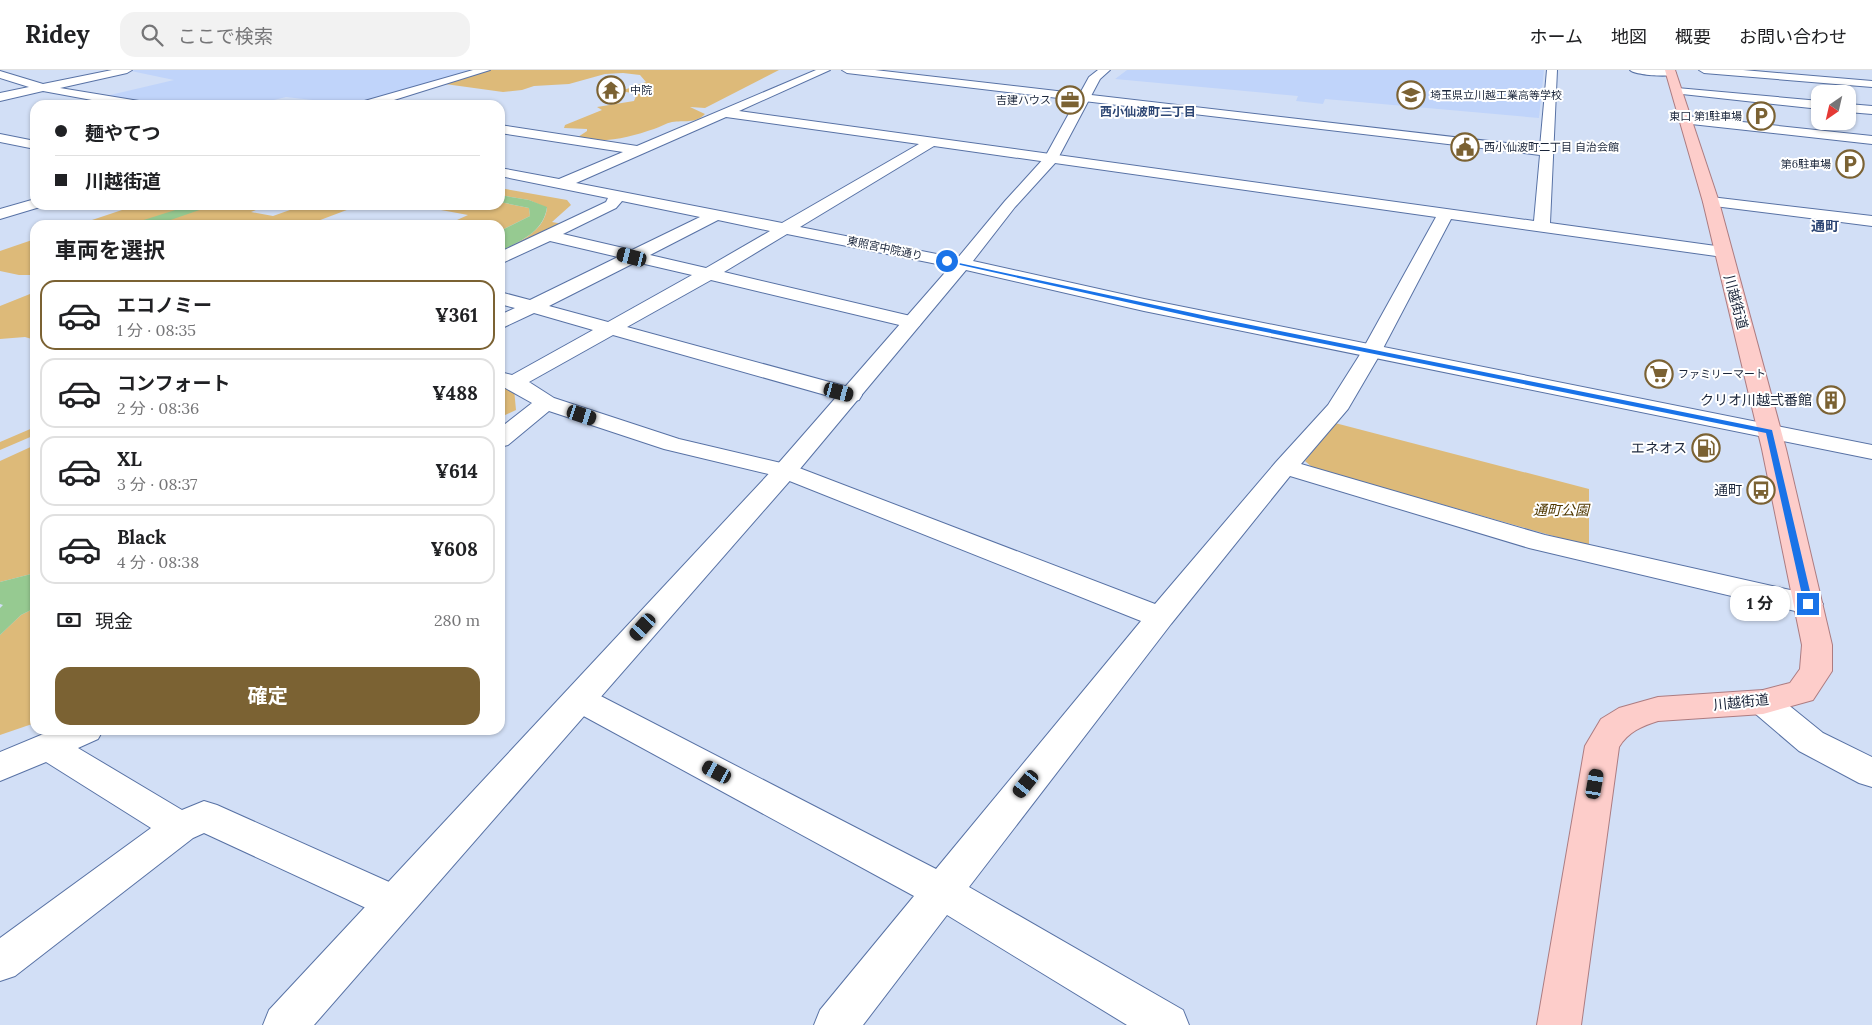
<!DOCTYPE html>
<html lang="ja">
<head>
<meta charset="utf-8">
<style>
  :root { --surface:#fff; --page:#f2f2f2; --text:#202124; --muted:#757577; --line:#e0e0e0; --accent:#7b6233 }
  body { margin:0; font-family:Lora,"Noto Sans JP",serif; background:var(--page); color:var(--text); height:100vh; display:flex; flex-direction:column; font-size:19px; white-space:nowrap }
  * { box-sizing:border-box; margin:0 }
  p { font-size:16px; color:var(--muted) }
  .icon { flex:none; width:28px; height:28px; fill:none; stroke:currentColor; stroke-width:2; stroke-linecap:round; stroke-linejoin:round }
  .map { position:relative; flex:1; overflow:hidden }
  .panel { position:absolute; left:30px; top:150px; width:475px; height:515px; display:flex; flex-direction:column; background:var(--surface); border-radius:15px; box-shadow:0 1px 4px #0004 }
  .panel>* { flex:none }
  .banner { position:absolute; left:30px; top:30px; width:475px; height:110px; border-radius:15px; box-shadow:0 1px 4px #0004; display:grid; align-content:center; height:110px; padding:0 25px; background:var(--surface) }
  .needle { width:32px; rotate:214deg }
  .buttons { position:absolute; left:1811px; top:15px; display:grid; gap:10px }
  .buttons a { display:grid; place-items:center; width:45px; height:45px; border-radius:10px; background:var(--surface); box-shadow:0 1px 4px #0004; font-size:25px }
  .end { position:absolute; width:22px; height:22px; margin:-11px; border:6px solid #1a73e8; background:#fff; box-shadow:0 0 0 2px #fff }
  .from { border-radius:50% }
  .bubble { position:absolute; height:35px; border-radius:15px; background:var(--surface); box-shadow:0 1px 4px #0004; font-size:16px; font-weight:700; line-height:35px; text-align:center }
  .car { position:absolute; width:15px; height:30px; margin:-15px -8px; border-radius:6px; box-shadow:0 0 4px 1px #0007; background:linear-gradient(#222 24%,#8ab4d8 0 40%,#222 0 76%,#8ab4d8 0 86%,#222 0) }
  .banner b { display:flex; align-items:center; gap:18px; height:48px; font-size:19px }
  .banner b+b { border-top:1px solid var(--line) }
  .banner i { width:12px; height:12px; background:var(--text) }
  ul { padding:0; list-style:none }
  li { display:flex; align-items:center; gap:15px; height:70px; margin:0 10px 8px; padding:0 15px; border:2px solid var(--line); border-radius:15px }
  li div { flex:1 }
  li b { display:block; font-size:19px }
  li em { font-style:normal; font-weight:700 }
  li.current { border-color:var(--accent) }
  li>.icon { width:45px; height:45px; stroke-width:1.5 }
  h2 { padding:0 25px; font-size:22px; line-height:60px }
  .pay { display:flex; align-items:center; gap:12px; height:55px; padding:0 25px; font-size:19px }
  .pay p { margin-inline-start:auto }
  .button { display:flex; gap:10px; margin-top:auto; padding:10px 25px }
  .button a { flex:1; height:58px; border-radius:15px; background:var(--accent); color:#fff; font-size:20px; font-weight:700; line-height:58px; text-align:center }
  header { display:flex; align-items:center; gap:30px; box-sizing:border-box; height:70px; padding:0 25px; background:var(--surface); border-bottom:1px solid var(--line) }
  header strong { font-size:24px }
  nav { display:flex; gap:28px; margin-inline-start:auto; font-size:18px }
  .search { width:350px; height:45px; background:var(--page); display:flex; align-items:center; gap:12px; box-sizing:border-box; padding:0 18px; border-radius:15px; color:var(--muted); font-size:19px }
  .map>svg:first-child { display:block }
  .built { fill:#c0d4fa }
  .green { fill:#ddba79 }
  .water { fill:#96ca91 }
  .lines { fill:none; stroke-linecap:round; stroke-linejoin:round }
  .street-casing { stroke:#5872a5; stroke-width:2 }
  .secondary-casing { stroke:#5872a5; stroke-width:2 }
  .primary-casing { stroke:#ac7c81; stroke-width:2 }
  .street { fill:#fff; fill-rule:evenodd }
  .secondary { fill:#fff; fill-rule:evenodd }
  .primary { fill:#fdcdca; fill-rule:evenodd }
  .route { fill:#1a73e8 }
  .labels { text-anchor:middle; stroke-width:4; stroke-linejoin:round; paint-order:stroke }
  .far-poi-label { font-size:11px; fill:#1a253a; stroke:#fff; text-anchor:start }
  .far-street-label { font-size:11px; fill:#1a253a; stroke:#fff }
  .far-neighbourhood-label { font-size:12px; font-weight:bold; fill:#2d4674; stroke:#fff }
  .far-quarter-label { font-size:14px; font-weight:bold; fill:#2d4674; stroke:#fff }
  .street-label { font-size:14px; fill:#1a253a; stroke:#fff }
  .poi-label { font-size:14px; fill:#1a253a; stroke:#fff; text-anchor:end }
  .park-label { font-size:14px; font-style:italic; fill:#503800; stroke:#fff }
</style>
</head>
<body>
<header>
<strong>Ridey</strong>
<div class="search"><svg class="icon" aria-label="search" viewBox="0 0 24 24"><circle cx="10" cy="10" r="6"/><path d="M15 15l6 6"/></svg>ここで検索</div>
<nav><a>ホーム</a><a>地図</a><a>概要</a><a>お問い合わせ</a></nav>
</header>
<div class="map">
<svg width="1872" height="955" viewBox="0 0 1872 955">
  <rect width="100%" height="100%" fill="#d2dff6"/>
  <g class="built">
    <polygon points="134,0 477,0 357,35 286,27 253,35 160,35 106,26 174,10 131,1"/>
    <polygon points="1127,0 1544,0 1539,48 1325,29 1323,34 1296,31 1298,26 1115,9"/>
  </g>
  <g class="green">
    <path d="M490,0h289l-74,38 -15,-1 15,7c-10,10 -21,6 -33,8 -6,1 -12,5 -18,7 -24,8 -52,16 -76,8l9,-6v-2l-23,-1 1,-3 37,-15 -5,-3 37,-6 3,-7 -16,-3 25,-9 -6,-7 -17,-2 -18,1 -36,10 -35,2 -12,4 -19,2 -58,-8z"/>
    <path d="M500,118l67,12 4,5 -19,17 11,2 -63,30v-3c19,-9 44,-19 47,-43l-18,-8 -29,-5z"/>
    <polygon points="500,132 529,138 530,146 500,161 500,155 446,155 468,145 414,135 500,135"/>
    <polygon points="137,135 268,135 251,142 273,146 304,135 360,135 315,152 326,155 77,155"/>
    <polygon points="35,169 35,205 19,205 0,201 0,181"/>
    <polygon points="35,222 35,270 25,267 0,269 0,236"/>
    <polygon points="500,315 514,319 516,340 501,347"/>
    <polygon points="1335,353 1589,419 1589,476 1313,398 1305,391"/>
    <polygon points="35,357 35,365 0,380 0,372"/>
    <polygon points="35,375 35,503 0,512 0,391"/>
    <polygon points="35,538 35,653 0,665 0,565 21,545"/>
  </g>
  <g class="water">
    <path d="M500,125l29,5 18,7c-3,25 -28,35 -47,44v-20l30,-15 -1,-8 -29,-6z"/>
    <polygon points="191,135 214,135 156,155 128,155"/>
    <polygon points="35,503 35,538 21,545 0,565 0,538 3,535 0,534 0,512"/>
  </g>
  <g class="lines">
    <g class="street-casing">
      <g id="street">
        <polygon points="112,0 132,0 127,3 60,18 139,31 145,35 119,35 43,21 0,31 0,23 29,17 0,8 0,1 43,14"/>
        <polygon points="473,0 490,0 378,35 359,35 361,32"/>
        <path d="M816,0h14l-91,41 795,110 6,-66 -693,-82 -5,-3h33l665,77 7,-77h10l-7,153 173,24 6,1 3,4 -3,4 -6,1 -272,-38 -72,137 -31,53 -47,55 244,71 263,59 10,3 5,7 -5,7 -10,3 -279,-66 -239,-72 -119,148 -202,263 214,123 6,15h-62l-180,-110 -84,110h-49l6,-15 94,-114 -347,-189 -4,-8 4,-8 12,-4 12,4 345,178 205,-248 -364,-145 -113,-27 -115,-38 -41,34 -8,2v-19l32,-25 -32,-18v-13l12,3 81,-45 -59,-17 -34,16v-14l15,-7 -15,-4v-12l30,8 88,-43 -68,-16 -50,23v-12l106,-50 2,-4 -108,-22v-8l59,11 64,-27 -123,-19v-8l137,21zM726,47l193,27 -137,79 -206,-40zM934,76l502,71 -77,139 -31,49 -52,57 -121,142 -361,-138 -115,-27 -125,-41 -25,-16 84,-47 230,65 8,2 8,-2 3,-5 -3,-5 -232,-63 84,-47 201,48 7,-2 3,-4 -3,-4 -195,-46 63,-38 175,35 6,-1 3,-4 -3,-4 -6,-1 -162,-32zM622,131l78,16 -68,33 -69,-16 53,-26zM718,150l52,11 -64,37 -56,-13zM636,192l56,13 -84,47 -59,-16z"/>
        <path d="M1630,0h42l4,3c-5,5 -41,2 -46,-3z"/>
        <polygon points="1699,0 1743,0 1872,11 1872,17 1704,3"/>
        <polygon points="1677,18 1820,31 1820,39 1673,23 1673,19"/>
        <polygon points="1848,34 1872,36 1872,44 1848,42"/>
        <polygon points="0,64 35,71 35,79 0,72"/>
        <polygon points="1711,127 1872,146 1872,156 1706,135 1703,132"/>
        <polygon points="35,129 35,135 42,135 40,137 0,149 0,139"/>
        <polygon points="1763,620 1775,624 1823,663 1872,687 1872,717 1859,713 1799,681 1751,640 1747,632 1751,624"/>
        <polygon points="53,660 103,660 98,669 78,678 182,740 204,731 217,735 407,820 413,832 407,844 393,849 379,844 204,763 193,768 15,906 0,911 0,868 151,758 46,692 0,711 0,682"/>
      </g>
    </g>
    <g class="secondary-casing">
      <g id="secondary">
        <polygon points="1098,0 1110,0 1100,9 1056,92 1015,137 973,191 1144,229 1872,375 1872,389 1144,241 966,200 794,406 314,955 263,955 269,940 776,396 956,190 1005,131 1045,87 1089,7"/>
        <polygon points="1686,46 1872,66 1872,74 1682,53 1680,50"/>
      </g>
    </g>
    <g class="primary-casing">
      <path id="primary" d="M1665,0h10l44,132 67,247 46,196v26l-19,29 -50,14 -105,7c-16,5 -30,11 -39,26l-38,278h-44l48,-279 16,-27 18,-11 39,-11 105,-7 27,-7 10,-14 2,-24 -40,-196 -59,-247z"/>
    </g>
    <use href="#street" class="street"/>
    <use href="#secondary" class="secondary"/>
    <use href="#primary" class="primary"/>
  </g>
  <polygon class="route" points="945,190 1211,247 1772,360 1813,534 1808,537 1804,534 1766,363 1211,251 947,192"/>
  <defs>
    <g id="temple-ring" transform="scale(1.4375)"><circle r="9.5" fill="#fff" stroke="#7b6233" stroke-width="1.5"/><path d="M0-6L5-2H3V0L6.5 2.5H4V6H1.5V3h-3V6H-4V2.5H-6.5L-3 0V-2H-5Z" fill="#7b6233"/></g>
    <g id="school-ring" transform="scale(1.4375)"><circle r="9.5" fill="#fff" stroke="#7b6233" stroke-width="1.5"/><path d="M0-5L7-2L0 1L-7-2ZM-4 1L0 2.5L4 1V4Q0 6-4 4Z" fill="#7b6233"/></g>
    <g id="office-ring" transform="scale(1.4375)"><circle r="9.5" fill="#fff" stroke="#7b6233" stroke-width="1.5"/><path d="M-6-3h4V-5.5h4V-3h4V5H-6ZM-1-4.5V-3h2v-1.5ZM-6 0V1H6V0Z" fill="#7b6233"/></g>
    <g id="parking-ring" transform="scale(1.4375)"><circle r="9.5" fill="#fff" stroke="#7b6233" stroke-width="1.5"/><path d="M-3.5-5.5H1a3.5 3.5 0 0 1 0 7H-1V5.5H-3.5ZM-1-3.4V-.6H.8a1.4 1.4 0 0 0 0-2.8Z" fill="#7b6233"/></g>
    <g id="civic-ring" transform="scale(1.4375)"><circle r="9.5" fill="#fff" stroke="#7b6233" stroke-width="1.5"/><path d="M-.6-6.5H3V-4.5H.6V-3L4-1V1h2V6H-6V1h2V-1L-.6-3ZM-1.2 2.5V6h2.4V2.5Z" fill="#7b6233"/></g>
    <g id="supermarket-ring" transform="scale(1.4375)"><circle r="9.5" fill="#fff" stroke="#7b6233" stroke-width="1.5"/><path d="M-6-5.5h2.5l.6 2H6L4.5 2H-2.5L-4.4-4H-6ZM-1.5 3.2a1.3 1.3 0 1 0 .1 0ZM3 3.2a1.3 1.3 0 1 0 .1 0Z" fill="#7b6233"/></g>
    <g id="building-ring" transform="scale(1.4375)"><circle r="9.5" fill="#fff" stroke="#7b6233" stroke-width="1.5"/><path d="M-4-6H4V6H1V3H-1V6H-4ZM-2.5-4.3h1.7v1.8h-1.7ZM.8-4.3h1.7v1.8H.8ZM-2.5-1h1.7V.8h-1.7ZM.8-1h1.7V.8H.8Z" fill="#7b6233"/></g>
    <g id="fuel-ring" transform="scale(1.4375)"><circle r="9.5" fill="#fff" stroke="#7b6233" stroke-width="1.5"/><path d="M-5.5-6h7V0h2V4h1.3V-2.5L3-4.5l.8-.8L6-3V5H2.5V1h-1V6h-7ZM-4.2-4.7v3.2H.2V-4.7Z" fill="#7b6233"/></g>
    <g id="bus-ring" transform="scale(1.4375)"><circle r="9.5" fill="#fff" stroke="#7b6233" stroke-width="1.5"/><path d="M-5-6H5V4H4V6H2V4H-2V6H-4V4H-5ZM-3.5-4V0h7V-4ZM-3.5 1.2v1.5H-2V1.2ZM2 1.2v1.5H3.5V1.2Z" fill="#7b6233"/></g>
  </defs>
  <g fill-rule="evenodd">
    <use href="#temple-ring" x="611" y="20"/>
    <use href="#school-ring" x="1411" y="25"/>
    <use href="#office-ring" x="1070" y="30"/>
    <use href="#parking-ring" x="1761" y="46"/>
    <use href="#civic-ring" x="1465" y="77"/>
    <use href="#parking-ring" x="1850" y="94"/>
    <use href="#supermarket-ring" x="1659" y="304"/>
    <use href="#building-ring" x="1831" y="330"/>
    <use href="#fuel-ring" x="1706" y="378"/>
    <use href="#bus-ring" x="1761" y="420"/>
  </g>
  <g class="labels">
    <g class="far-poi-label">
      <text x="630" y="24">中院</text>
      <text x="1430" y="29">埼玉県立川越工業高等学校</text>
      <text x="1051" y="34" text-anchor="end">吉建ハウス</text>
      <text x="1742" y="50" text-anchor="end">東口 第1駐車場</text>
      <text x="1484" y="81">西小仙波町二丁目 自治会館</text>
      <text x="1831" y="98" text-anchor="end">第6駐車場</text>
      <text x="1678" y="308">ファミリーマート</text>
    </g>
    <g class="far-street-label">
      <text transform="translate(885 178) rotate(12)" y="4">東照宮中院通り</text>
    </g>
    <g class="far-neighbourhood-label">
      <text x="1148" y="46">西小仙波町二丁目</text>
    </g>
    <g class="far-quarter-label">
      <text x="1825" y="161">通町</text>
    </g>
    <g class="street-label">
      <text transform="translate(1736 232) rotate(75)" y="5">川越街道</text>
      <text transform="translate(1741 632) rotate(-6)" y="5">川越街道</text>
    </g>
    <g class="poi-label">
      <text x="1812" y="335">クリオ川越弍番館</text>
      <text x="1687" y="383">エネオス</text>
      <text x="1742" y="425">通町</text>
    </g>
    <g class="park-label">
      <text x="1561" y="445">通町公園</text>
    </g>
  </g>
</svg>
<div class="buttons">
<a><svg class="needle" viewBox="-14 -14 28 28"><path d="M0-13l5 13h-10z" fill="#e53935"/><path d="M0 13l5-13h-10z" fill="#757577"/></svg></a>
</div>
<i class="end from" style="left:947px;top:191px"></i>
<i class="end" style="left:1808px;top:534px"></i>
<div class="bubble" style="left:1730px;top:516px;width:60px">1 分</div>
<i class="car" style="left:632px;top:187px;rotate:284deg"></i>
<i class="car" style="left:839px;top:322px;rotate:105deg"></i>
<i class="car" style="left:582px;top:345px;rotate:108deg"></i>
<i class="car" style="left:643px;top:557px;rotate:222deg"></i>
<i class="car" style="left:717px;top:702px;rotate:298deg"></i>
<i class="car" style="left:1026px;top:714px;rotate:219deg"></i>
<i class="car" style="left:1595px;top:714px;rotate:10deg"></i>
<div class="banner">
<b><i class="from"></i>麺やてつ</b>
<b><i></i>川越街道</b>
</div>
<section class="panel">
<h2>車両を選択</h2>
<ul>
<li class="current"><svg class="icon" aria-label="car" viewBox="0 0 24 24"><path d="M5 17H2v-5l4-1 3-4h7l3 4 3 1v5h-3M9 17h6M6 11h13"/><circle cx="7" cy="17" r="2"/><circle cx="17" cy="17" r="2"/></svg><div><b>エコノミー</b><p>1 分 · 08:35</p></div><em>¥361</em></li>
<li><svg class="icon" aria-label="car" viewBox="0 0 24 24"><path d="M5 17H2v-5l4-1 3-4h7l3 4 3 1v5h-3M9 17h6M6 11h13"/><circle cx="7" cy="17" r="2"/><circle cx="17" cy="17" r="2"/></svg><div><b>コンフォート</b><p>2 分 · 08:36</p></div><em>¥488</em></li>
<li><svg class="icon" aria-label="car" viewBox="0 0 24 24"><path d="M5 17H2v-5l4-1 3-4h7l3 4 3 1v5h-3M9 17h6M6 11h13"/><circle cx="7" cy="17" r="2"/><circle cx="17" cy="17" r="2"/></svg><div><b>XL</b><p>3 分 · 08:37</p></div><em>¥614</em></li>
<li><svg class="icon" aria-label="car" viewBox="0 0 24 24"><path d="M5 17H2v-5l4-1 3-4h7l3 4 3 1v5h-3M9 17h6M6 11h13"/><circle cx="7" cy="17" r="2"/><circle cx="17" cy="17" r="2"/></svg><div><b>Black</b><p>4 分 · 08:38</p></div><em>¥608</em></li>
</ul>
<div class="pay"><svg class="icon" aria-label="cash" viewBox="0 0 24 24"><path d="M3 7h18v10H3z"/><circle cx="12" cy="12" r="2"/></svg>現金<p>280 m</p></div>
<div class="button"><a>確定</a></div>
</section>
</div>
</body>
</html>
